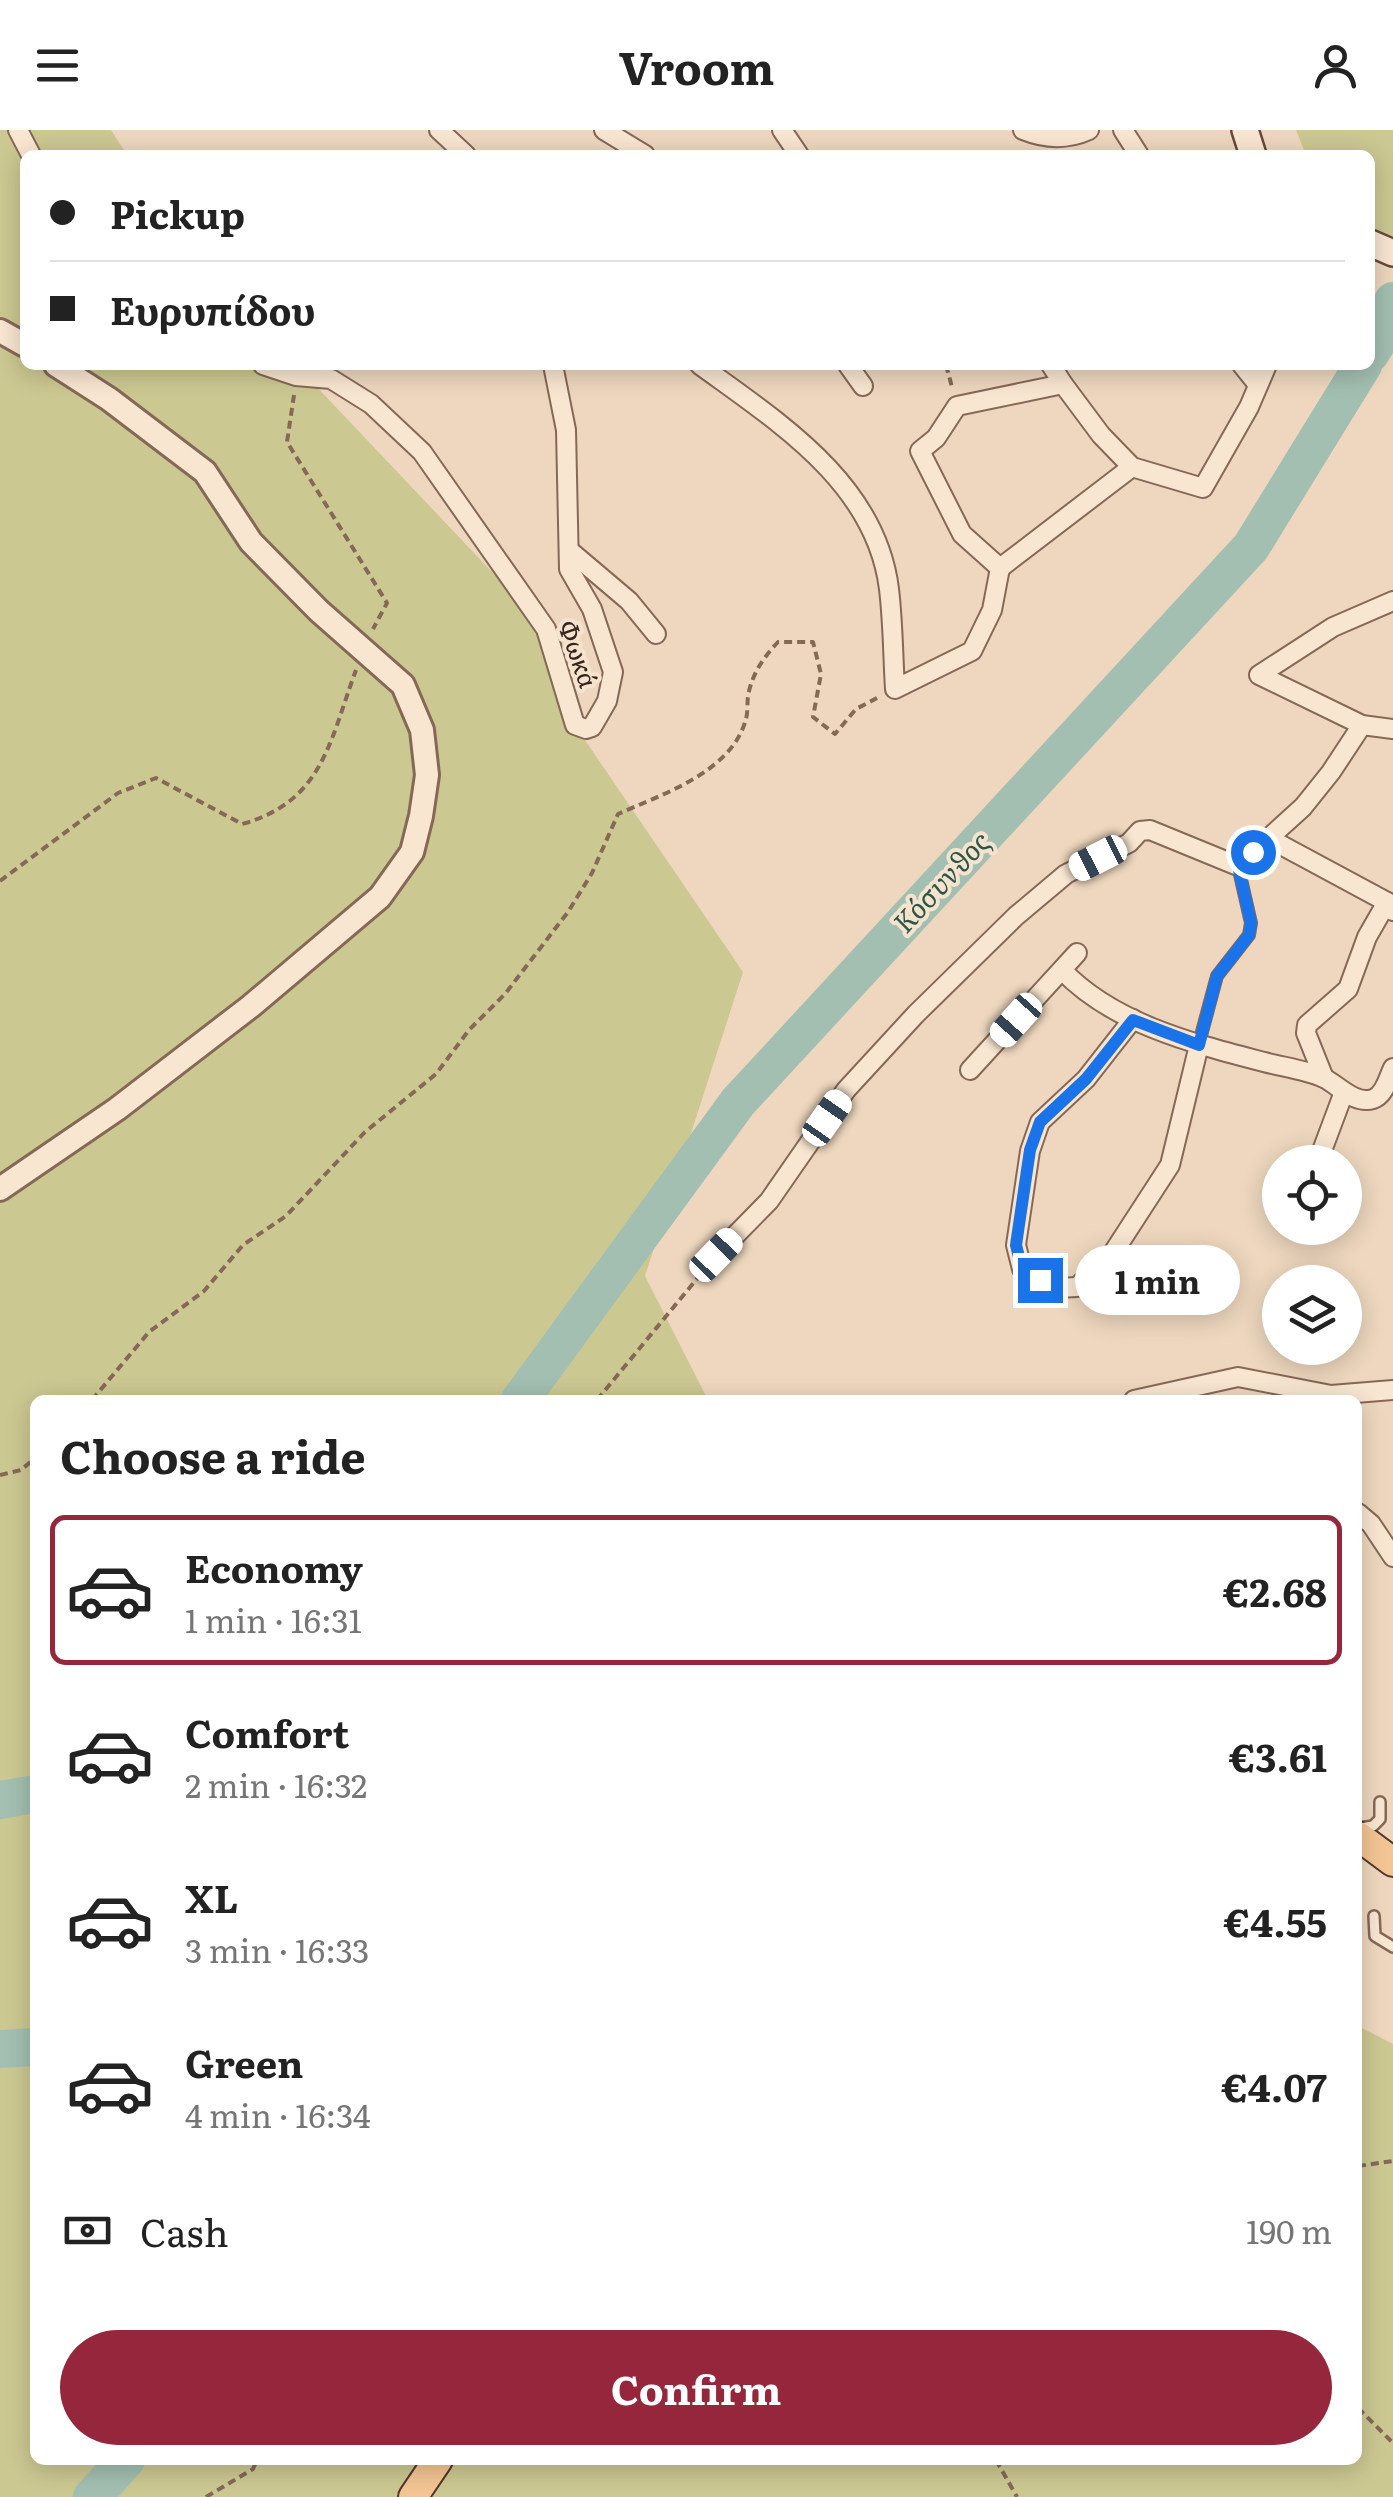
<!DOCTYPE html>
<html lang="en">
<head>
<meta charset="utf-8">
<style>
  :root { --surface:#fff; --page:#f6f6f6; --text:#222; --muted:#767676; --line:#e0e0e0; --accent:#96263b }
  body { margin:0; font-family:Literata,serif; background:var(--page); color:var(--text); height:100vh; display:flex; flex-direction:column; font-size:38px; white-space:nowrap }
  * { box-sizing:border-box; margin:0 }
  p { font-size:32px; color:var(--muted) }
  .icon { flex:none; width:55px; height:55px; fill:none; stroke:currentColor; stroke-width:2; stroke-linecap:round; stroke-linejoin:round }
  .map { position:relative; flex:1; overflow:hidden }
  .panel { position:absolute; left:30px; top:1265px; width:1332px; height:1070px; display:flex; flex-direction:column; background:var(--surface); border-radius:15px; box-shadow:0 5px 25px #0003 }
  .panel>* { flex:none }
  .banner { position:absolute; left:20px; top:20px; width:1355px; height:220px; border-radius:15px; box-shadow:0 5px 25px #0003; display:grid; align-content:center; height:220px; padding:0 30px; background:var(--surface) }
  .buttons { position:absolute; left:1262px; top:1015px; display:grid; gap:20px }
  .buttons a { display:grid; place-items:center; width:100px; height:100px; border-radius:50%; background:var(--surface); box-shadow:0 5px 25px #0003; font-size:50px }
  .end { position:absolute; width:45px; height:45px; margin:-22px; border:12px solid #1a73e8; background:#fff; box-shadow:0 0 0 5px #fff }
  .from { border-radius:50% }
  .bubble { position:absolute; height:70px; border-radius:35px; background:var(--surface); box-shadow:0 5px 25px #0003; font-size:32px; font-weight:700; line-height:70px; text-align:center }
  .car { position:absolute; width:30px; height:60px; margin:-30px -15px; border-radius:12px; box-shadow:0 0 8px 2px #0007; background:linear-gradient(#fff 24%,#345 0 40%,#fff 0 76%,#345 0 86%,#fff 0) }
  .banner b { display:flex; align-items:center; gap:35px; height:95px; font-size:38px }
  .banner b+b { border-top:2px solid var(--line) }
  .banner i { width:25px; height:25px; background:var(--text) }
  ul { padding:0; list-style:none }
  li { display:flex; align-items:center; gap:30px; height:150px; margin:0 20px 15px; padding:0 10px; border:5px solid transparent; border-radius:15px }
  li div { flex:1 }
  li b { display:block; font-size:38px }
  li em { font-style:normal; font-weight:700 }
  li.active { border-color:var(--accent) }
  li>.icon { width:90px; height:90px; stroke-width:1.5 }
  h2 { padding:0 30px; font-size:45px; line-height:120px }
  .pay { display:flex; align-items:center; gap:25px; height:110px; padding:0 30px; font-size:38px }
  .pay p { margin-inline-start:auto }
  .button { display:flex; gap:20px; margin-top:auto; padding:20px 30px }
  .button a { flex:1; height:115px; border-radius:60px; background:var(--accent); color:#fff; font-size:40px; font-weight:700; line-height:115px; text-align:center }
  header { display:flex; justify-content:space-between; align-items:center; height:130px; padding:0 30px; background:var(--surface); font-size:45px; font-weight:700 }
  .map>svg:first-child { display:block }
  .green { fill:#ccc892 }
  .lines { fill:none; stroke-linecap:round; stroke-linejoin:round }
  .river { stroke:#a2bfb1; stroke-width:38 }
  .service-casing { stroke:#866857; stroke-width:14 }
  .minor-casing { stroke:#866857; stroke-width:22 }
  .tertiary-casing { stroke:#866857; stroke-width:28 }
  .secondary-casing { stroke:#68493a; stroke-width:30 }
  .primary-casing { stroke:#54372b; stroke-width:32 }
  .path { stroke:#866857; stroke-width:4; stroke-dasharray:8 5; stroke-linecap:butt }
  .service { stroke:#f9e6d1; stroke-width:9 }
  .minor { stroke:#f9e6d1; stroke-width:18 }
  .tertiary { stroke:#f9e6d1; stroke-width:22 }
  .secondary { stroke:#f9e6d1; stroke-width:25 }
  .primary { stroke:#f3c594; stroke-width:28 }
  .route { stroke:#1a73e8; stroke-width:12 }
  .labels { text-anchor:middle; stroke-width:8; stroke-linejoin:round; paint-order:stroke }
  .street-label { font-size:25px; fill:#35241c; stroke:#f5e3ce }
  .water-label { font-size:28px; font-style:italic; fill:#2a564b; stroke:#f5e3ce }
</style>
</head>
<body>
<header><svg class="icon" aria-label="menu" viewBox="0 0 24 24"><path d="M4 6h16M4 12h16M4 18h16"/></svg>Vroom<svg class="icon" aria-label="person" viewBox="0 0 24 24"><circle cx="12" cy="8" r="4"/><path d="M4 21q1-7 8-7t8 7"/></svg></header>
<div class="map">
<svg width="1393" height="2367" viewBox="0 0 1393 2367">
  <rect width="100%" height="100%" fill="#eed7be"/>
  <g class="green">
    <polygon points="0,0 111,0 127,25 25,25 25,235 296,235 530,482 557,569 743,842 645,1146 708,1270 35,1270 35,2330 1358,2330 1358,1896 1393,1914 1393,2367 0,2367"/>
    <polygon points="1296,0 1393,0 1393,109 1370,102 1370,25 1306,25"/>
  </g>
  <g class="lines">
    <g class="river">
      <polyline points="1370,224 1390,192 1393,171"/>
      <polyline points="520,1270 738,972 1251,417 1363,235"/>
      <polyline points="0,1670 35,1664"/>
      <polyline points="0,1919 35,1917"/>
      <polyline points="92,2367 126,2330"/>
    </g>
    <g class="service-casing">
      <g id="service">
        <polyline points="1199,913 1217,846 1249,805 1251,793 1238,736"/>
        <polyline points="1360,1698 1373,1696 1380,1689 1380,1672"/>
        <polyline points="1374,1786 1375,1806 1393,1817"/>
      </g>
    </g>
    <g class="minor-casing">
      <g id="minor">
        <polyline points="18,0 31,25"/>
        <polyline points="439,0 466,25"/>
        <polyline points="604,0 645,25"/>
        <polyline points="782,0 799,25"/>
        <path d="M1023,0c22,9 44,10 66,0"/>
        <polyline points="1123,0 1139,25"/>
        <polyline points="263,235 296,246 331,249 371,274 422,322 546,499 575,595 586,599 592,597 607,571 613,542 592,479 569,439 566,300 553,235"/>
        <path d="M700,235c78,57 176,118 189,224 4,33 4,67 6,100l77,-38 20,-41 8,-42 -38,-34 -42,-83 16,-13 21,-32 106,-22 -12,-19"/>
        <polyline points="848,235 863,256"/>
        <polyline points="1242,235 1258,255"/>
        <polyline points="1063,254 1101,305 1132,337 1203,358 1249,277 1267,235"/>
        <polyline points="570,421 629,471 656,504"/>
        <polyline points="1000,438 1132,337"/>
        <polyline points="1393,471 1333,497 1259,545 1362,595 1393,599"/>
        <polyline points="1268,708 1387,772 1393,781"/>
        <path d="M1062,840c51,54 133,74 202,92 19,5 43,8 60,16 14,7 31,27 49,21 12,-4 15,-21 20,-31"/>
        <polyline points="1133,889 1086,949 1040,992 1030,1021 1016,1115 1022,1139 1057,1158 1077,1157 1111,1126 1170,1035 1199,915"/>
        <polyline points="970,940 1077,823"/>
        <polyline points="1324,948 1306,903 1307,895 1348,859 1367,807 1387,772"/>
        <polyline points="1320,1026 1344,962"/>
        <polyline points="716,1125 769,1071 846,960 916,884 1016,786 1066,744 1129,713 1140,701 1150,700 1238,736 1303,677 1331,642 1362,595"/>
        <polyline points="1134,1270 1238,1247 1331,1265 1393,1260"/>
        <polyline points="1358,1383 1371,1394 1393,1427"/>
      </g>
    </g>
    <g class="tertiary-casing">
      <g id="tertiary">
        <polyline points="0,201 25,215"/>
        <polyline points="0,1059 117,979 251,876 380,767 412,722 421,686 427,645 422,600 403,555 319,481 251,412 205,342 109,269 56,235"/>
      </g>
    </g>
    <g class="secondary-casing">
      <g id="secondary">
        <polyline points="1245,0 1253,25"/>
        <polyline points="1370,113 1393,123"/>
      </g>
    </g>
    <g class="primary-casing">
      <g id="primary">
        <polyline points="1358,1706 1393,1732"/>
        <polyline points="413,2367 438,2330"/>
      </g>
    </g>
    <g class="path">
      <polyline points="946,235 952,257"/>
      <polyline points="294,265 287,312 387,473 373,499"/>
      <path d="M0,751l118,-88 38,-15 86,46c81,-22 88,-84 114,-154"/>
      <path d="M92,1270l57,-68 55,-41 39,-46 43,-29 79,-84 71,-58 33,-44 36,-36 63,-82 24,-39 26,-59c45,-20 114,-42 128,-95 2,-7 1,-15 2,-23 4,-22 15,-38 30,-54h35l8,32 -8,43 22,17 21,-25 21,-11"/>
      <polyline points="597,1270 705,1139"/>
      <polyline points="0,1345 21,1340 35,1328"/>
      <polyline points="1358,2036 1393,2031"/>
      <polyline points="1358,2278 1393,2313"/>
      <polyline points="996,2330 1017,2367"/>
      <polyline points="206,2367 253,2339 257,2330"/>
    </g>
    <use href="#service" class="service"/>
    <use href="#minor" class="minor"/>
    <use href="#tertiary" class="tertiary"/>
    <use href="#secondary" class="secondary"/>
    <use href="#primary" class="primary"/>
  </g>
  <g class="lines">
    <polyline class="route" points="1040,1150 1022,1139 1016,1115 1030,1020 1040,992 1086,949 1133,890 1199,915 1217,846 1249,805 1251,793 1238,736 1253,722"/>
  </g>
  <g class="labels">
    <g class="street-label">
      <text transform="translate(578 524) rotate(71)" y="9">Φωκά</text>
    </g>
    <g class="water-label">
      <text transform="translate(942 752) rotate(-47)" y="10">Κόσυνθος</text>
    </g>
  </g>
</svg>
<div class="buttons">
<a><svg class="icon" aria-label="locate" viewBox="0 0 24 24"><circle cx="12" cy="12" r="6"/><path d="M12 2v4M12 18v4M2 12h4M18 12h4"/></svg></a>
<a><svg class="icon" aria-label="layers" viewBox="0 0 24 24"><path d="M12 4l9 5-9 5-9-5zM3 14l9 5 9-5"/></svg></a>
</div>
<i class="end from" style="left:1253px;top:722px"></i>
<i class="end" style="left:1040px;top:1150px"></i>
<div class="bubble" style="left:1075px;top:1115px;width:165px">1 min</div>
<i class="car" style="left:1098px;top:728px;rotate:243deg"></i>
<i class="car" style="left:1016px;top:890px;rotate:222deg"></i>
<i class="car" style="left:827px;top:988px;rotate:35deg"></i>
<i class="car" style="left:716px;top:1125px;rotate:44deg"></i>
<div class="banner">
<b><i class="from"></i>Pickup</b>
<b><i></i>Ευρυπίδου</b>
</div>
<section class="panel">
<h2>Choose a ride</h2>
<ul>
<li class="active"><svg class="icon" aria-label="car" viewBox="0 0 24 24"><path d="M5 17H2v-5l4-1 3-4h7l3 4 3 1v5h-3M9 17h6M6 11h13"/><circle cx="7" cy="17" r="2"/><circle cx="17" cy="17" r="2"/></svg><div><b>Economy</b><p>1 min · 16:31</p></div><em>€2.68</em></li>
<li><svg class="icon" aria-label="car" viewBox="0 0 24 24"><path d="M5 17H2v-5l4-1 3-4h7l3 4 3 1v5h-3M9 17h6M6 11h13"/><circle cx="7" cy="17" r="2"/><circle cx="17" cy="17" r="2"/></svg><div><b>Comfort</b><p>2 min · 16:32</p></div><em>€3.61</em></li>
<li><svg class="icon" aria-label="car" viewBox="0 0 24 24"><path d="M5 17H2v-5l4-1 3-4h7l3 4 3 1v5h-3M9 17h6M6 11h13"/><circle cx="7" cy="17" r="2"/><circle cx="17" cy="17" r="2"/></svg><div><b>XL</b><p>3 min · 16:33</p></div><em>€4.55</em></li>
<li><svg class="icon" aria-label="car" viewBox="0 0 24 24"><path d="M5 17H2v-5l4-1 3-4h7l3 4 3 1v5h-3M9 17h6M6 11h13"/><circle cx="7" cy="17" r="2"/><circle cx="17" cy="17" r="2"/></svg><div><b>Green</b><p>4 min · 16:34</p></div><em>€4.07</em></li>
</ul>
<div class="pay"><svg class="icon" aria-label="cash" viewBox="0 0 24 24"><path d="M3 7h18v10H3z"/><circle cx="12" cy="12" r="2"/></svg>Cash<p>190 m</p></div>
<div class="button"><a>Confirm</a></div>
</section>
</div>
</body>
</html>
